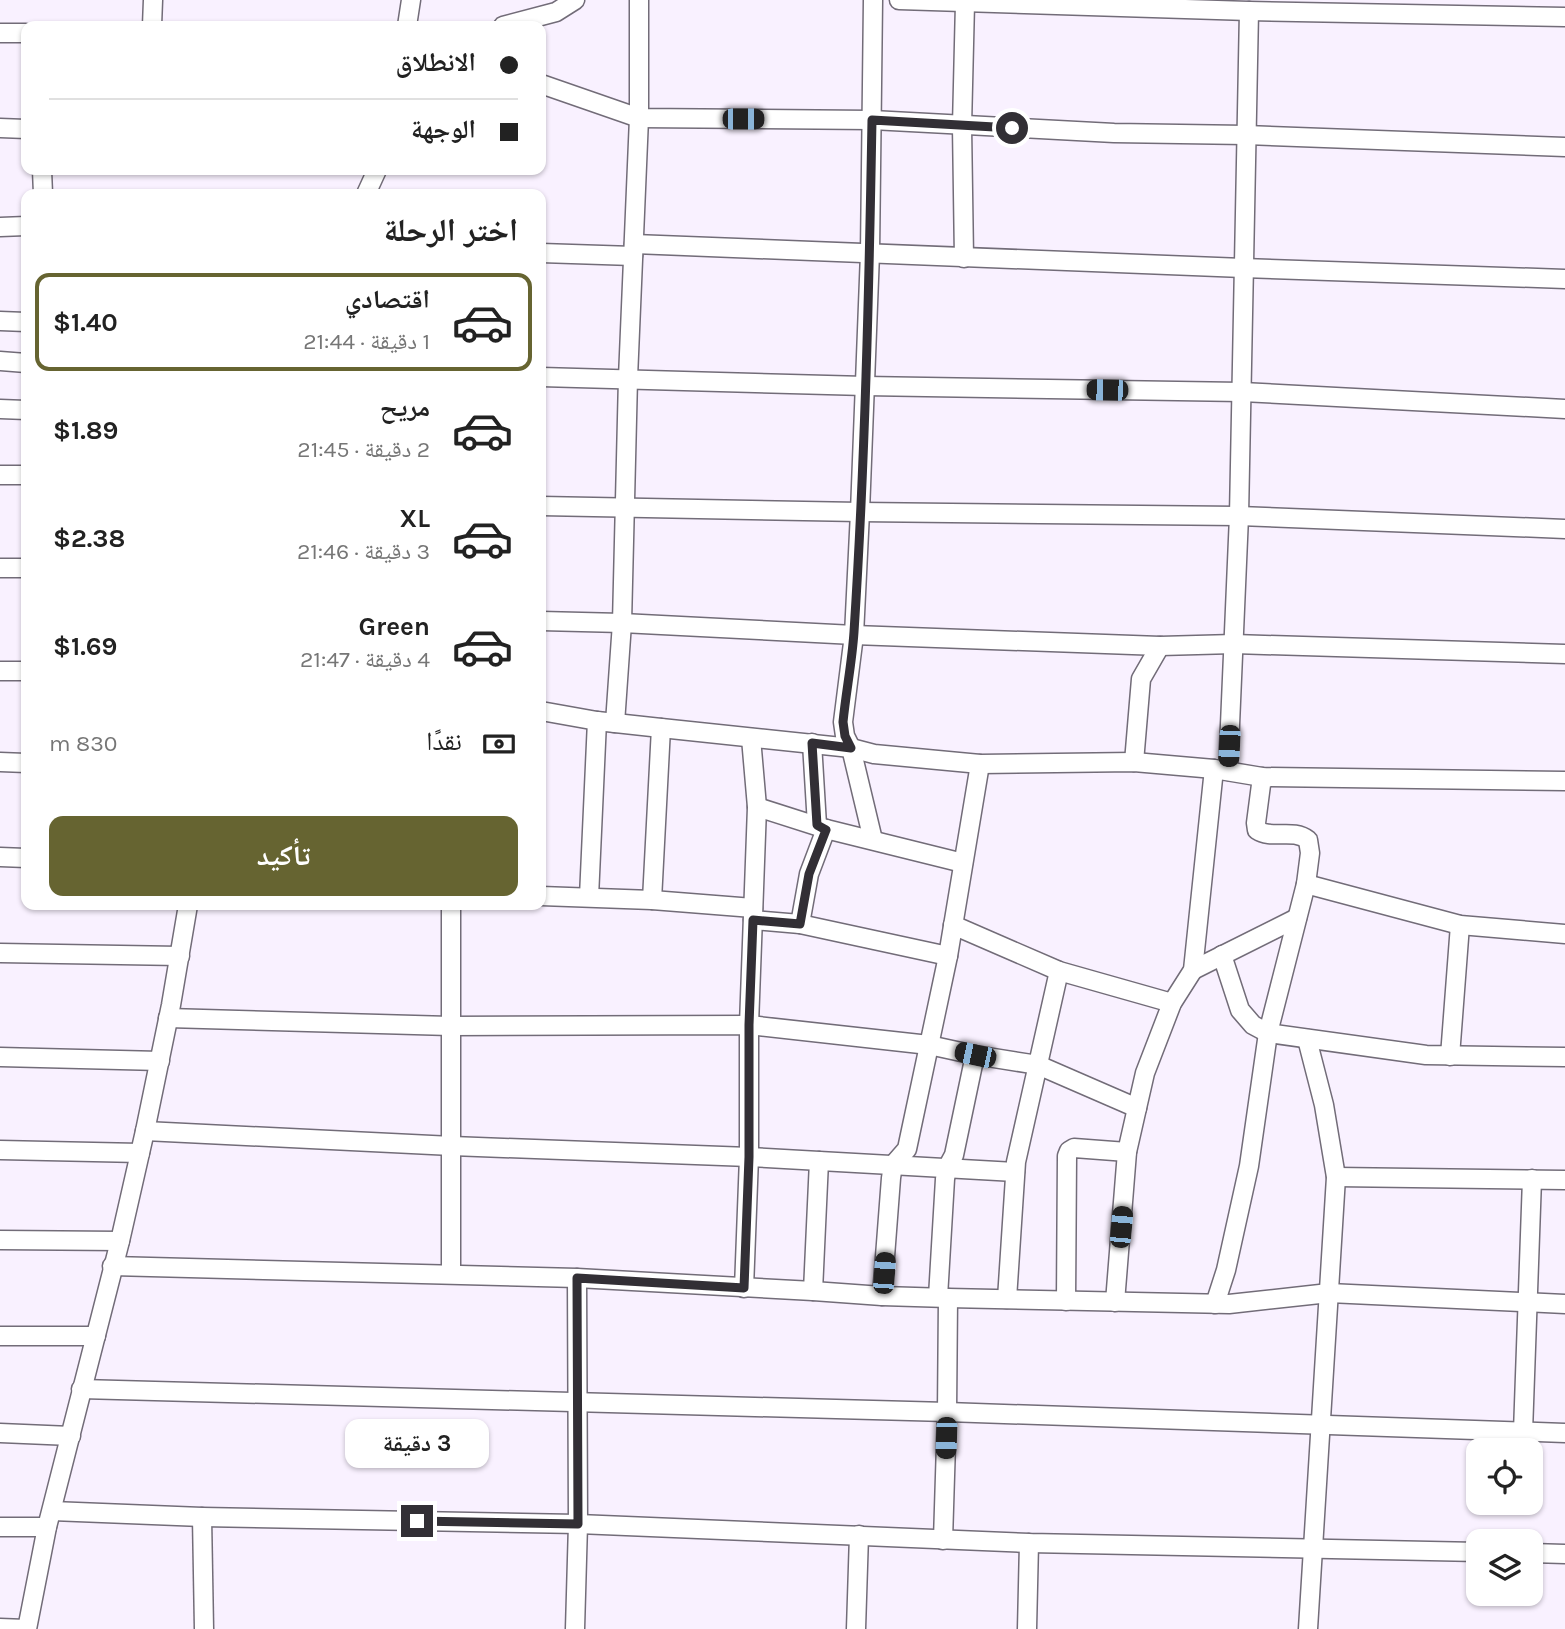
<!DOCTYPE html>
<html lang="ar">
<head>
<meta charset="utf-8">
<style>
  :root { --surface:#fff; --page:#f6f6f6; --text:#222; --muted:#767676; --line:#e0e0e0; --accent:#666431 }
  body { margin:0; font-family:Karla,"Noto Naskh Arabic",sans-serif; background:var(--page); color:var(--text); direction:rtl; height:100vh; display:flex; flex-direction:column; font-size:26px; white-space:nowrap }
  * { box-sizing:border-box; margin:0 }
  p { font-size:23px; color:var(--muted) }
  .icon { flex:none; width:38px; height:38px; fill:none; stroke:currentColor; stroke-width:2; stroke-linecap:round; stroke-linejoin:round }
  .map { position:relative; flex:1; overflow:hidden; direction:ltr }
  .panel { position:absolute; left:21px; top:189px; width:525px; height:721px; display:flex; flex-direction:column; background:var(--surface); border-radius:14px; box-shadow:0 2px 5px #0004; direction:rtl }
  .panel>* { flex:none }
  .banner { position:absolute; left:21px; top:21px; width:525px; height:154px; border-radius:14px; box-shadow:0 2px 5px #0004; direction:rtl; display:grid; align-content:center; height:154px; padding:0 28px; background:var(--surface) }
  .fabs { position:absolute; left:1466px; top:1438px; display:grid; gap:14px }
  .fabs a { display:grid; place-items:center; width:77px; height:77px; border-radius:14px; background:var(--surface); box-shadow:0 2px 5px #0004; font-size:35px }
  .end { position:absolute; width:32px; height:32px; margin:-16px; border:9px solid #322f35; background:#fff; box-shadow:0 0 0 4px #fff }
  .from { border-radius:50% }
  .bubble { position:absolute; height:49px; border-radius:14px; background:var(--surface); box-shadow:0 2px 5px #0004; font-size:23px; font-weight:700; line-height:49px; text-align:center; direction:rtl }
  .car { position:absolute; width:21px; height:42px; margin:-21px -10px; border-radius:9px; box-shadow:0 0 5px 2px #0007; background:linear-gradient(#222 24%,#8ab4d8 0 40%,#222 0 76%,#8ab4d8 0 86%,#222 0) }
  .banner b { display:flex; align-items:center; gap:24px; height:66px; font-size:26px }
  .banner b+b { border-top:2px solid var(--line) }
  .banner i { width:18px; height:18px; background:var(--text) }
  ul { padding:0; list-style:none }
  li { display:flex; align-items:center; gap:21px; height:98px; margin:0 14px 10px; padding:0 14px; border:4px solid transparent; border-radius:14px }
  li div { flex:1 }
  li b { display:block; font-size:26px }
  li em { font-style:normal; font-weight:700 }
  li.current { border-color:var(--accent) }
  li>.icon { width:63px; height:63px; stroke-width:1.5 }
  h2 { padding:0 28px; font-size:32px; line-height:84px }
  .pay { display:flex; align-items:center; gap:18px; height:77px; padding:0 28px; font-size:26px }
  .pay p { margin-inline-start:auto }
  .primary-button { display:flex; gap:14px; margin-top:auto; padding:14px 28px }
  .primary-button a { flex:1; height:80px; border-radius:14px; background:var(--accent); color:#fff; font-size:28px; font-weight:700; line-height:80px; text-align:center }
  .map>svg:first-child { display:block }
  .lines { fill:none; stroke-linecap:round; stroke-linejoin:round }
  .minor-casing { stroke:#726c78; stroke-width:21 }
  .minor { stroke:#fff; stroke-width:18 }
  .route { stroke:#322f35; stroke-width:9 }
</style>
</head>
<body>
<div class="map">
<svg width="1565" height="1629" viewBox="0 0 1565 1629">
  <rect width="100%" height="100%" fill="#f9f1ff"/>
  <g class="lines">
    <g class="minor-casing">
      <g id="minor">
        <polyline points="873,0 870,253 860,512 854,635 843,722 845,736 851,748 873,840"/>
        <polyline points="899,0 1249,11 1565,17"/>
        <polyline points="152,26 153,0"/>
        <polyline points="407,26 411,0"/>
        <polyline points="503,26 556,12 575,0"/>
        <polyline points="0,33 26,33"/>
        <polyline points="541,84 639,118 872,120 1114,133 1246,135 1565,147"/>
        <polyline points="0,128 26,129"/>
        <polyline points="42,170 43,194"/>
        <polyline points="366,194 377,170"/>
        <polyline points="0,227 26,226"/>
        <polyline points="634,244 1243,268 1565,279"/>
        <polyline points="541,253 633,256"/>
        <polyline points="964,258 962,126 965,3"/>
        <polyline points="0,321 26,322"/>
        <polyline points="0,361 26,363"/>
        <polyline points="541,377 865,386 1242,392 1565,409"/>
        <polyline points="0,409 26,410"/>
        <polyline points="0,475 26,475"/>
        <polyline points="541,506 860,512 1239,516 1565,529"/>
        <polyline points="0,568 26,568"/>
        <polyline points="541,621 622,623 854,635 1160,646 1234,644 1565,654"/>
        <polyline points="0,671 26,671"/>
        <polyline points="541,711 597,721 661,728 851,748 874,754 980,764 1134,762 1214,769 1262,777 1565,781"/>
        <polyline points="615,723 622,623 628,378 639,118 639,0"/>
        <polyline points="812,743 817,825"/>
        <polyline points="0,762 26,763"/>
        <polyline points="1134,762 1141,679 1160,646"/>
        <polyline points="1228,771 1239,516 1249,11"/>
        <polyline points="757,807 826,829 963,863"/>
        <polyline points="0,857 26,858"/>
        <polyline points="1306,884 1460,925 1565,934"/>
        <polyline points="541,896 652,900 753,908"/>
        <polyline points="589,897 597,721"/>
        <polyline points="652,900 661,728"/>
        <polyline points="451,905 451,1274"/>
        <polyline points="753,920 800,924 948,956"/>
        <polyline points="800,924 809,874 826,829"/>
        <polyline points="953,925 1059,971 1172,1003"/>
        <polyline points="0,953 180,956"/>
        <polyline points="1222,955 1240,1010 1253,1025 1268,1033 1426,1055 1565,1057"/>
        <polyline points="1193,970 1297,918"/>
        <polyline points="168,1018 450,1026 749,1025 929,1045 975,1055 1038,1065 1137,1108"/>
        <polyline points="1307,1039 1324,1105 1336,1177 1308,1629"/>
        <polyline points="1450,1056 1460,925"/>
        <polyline points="0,1057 160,1061"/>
        <polyline points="145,1131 452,1146 749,1157 1015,1172"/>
        <polyline points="0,1150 140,1153"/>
        <polyline points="1336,1177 1565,1180"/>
        <polyline points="0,1240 120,1241"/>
        <polyline points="112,1266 577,1278 813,1291 882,1296 948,1298 1229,1304 1329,1293 1565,1304"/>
        <polyline points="744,1288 749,1157 749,1025 757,807 751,738"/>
        <polyline points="813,1291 819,1161"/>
        <polyline points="882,1296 891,1178 893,1165 907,1149 948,956 980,764"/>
        <polyline points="938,1297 945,1179 947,1168 954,1155 975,1055"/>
        <polyline points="1007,1299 1016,1162 1059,971"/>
        <polyline points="1066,1301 1067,1156 1069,1151 1074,1148 1127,1152"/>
        <polyline points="1115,1302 1127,1152 1137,1108 1145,1073 1172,1003 1193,970 1214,769"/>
        <path d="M1215,1304l11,-34 23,-104 19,-133 38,-149 4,-31 -2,-13c-15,-12 -36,0 -51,-10l-1,-7 6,-46"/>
        <polyline points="0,1336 96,1336"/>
        <polyline points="81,1389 947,1412 1565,1433"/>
        <polyline points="1523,1432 1532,1179"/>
        <polyline points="0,1433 71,1436"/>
        <polyline points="52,1511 202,1517 578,1524 1029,1543 1479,1552"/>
        <polyline points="202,1517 204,1629"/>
        <polyline points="0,1527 47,1527"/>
        <polyline points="943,1540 947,1412 948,1298"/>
        <polyline points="1531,1553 1565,1554"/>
        <polyline points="0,1628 26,1629"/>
        <polyline points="27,1629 47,1527 120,1241 145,1131 171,1005 188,905"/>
        <polyline points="575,1629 578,1524 577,1278"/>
        <polyline points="856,1629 859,1535"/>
        <polyline points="1027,1629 1029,1543"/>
      </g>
    </g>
    <use href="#minor" class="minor"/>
  </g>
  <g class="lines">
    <path class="route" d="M417,1521l161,3 -1,-246 167,10 5,-131v-132l4,-105 47,4 9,-50 17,-44 -9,-5 -5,-82 39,5 -6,-12 -2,-14c3,-30 9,-60 11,-90 11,-170 15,-341 18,-512l140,8"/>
  </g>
</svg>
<div class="fabs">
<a><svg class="icon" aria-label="locate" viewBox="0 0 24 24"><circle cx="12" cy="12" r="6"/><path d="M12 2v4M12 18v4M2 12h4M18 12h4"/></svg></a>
<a><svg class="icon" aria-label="layers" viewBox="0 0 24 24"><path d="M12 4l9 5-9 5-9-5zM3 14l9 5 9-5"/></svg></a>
</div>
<i class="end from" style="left:1012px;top:128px"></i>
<i class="end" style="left:417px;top:1521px"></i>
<div class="bubble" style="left:345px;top:1419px;width:144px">3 دقيقة</div>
<i class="car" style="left:743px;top:119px;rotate:90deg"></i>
<i class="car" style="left:1107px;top:390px;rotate:271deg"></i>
<i class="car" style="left:1229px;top:746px;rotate:183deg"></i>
<i class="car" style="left:975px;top:1055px;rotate:282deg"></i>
<i class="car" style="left:1121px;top:1227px;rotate:5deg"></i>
<i class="car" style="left:884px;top:1273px;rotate:4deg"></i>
<i class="car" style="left:946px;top:1438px;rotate:182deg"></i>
<div class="banner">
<b><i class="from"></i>الانطلاق</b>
<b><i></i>الوجهة</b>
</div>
<section class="panel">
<h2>اختر الرحلة</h2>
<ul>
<li class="current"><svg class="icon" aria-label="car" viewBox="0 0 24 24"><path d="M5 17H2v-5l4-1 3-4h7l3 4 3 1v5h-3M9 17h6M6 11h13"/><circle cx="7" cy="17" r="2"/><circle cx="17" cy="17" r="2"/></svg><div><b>اقتصادي</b><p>1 دقيقة · 21:44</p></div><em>$1.40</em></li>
<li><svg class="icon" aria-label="car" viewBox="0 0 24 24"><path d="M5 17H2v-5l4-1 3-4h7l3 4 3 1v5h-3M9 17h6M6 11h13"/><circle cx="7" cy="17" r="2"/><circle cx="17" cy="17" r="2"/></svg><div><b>مريح</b><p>2 دقيقة · 21:45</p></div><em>$1.89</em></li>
<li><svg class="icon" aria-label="car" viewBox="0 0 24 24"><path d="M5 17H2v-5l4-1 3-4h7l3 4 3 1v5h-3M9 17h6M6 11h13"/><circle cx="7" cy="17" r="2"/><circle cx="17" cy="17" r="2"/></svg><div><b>XL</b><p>3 دقيقة · 21:46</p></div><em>$2.38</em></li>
<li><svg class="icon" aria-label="car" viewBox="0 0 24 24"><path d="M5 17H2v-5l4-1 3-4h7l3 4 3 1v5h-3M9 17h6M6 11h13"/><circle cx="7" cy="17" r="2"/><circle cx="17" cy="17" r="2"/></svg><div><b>Green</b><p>4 دقيقة · 21:47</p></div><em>$1.69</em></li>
</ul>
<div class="pay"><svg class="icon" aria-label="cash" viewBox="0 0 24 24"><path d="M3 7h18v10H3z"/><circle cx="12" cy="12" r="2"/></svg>نقدًا<p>830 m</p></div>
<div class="primary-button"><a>تأكيد</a></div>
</section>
</div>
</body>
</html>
